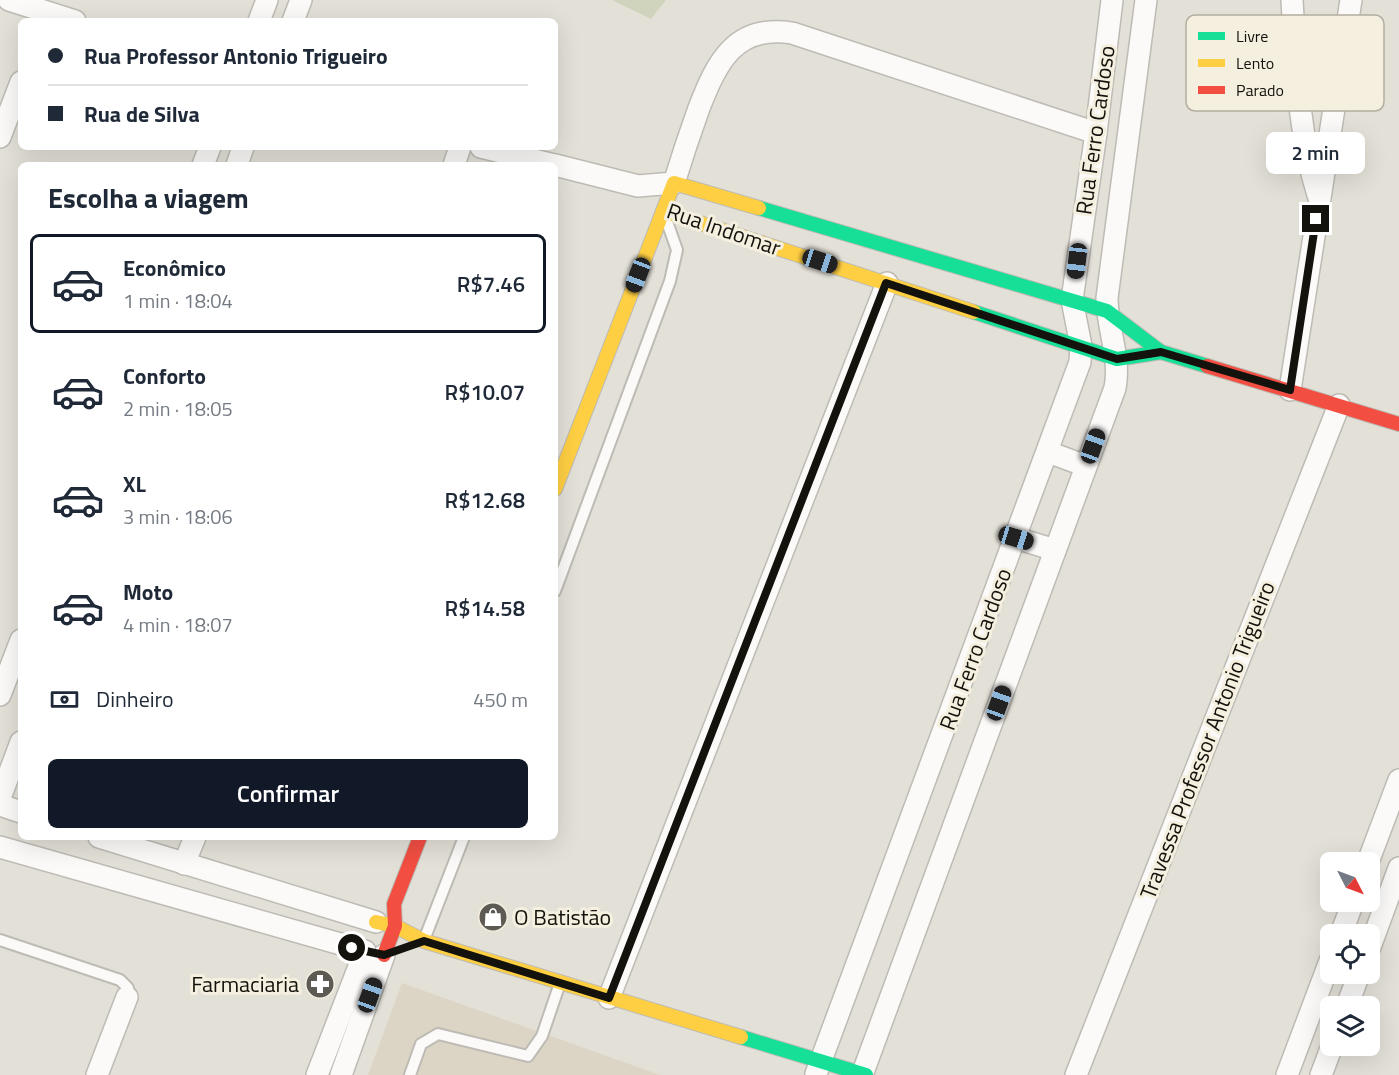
<!DOCTYPE html>
<html lang="pt">
<head>
<meta charset="utf-8">
<style>
  :root { --surface:#fff; --page:#f2f2f3; --text:#1f2937; --muted:#747a83; --line:#e0e1e3; --accent:#111827 }
  body { margin:0; font-family:"Titillium Web",sans-serif; background:var(--page); color:var(--text); height:100vh; display:flex; flex-direction:column; font-size:22px; white-space:nowrap }
  * { box-sizing:border-box; margin:0 }
  p { font-size:20px; color:var(--muted) }
  .icon { flex:none; width:33px; height:33px; fill:none; stroke:currentColor; stroke-width:2; stroke-linecap:round; stroke-linejoin:round }
  .map { position:relative; flex:1; overflow:hidden }
  .drawer { position:absolute; left:18px; top:162px; width:540px; height:678px; display:flex; flex-direction:column; background:var(--surface); border-radius:9px; box-shadow:0 6px 24px #0002 }
  .drawer>* { flex:none }
  .top-card { position:absolute; left:18px; top:18px; width:540px; height:132px; border-radius:9px; box-shadow:0 6px 24px #0002; display:grid; align-content:center; height:132px; padding:0 30px; background:var(--surface) }
  .needle { width:39px; rotate:132deg }
  .buttons { position:absolute; left:1320px; top:852px; display:grid; gap:12px }
  .buttons a { display:grid; place-items:center; width:60px; height:60px; border-radius:9px; background:var(--surface); box-shadow:0 6px 24px #0002; font-size:30px }
  .end { position:absolute; width:27px; height:27px; margin:-14px; border:8px solid #14120c; background:#fff; box-shadow:0 0 0 3px #fff }
  .from { border-radius:50% }
  .bubble { position:absolute; height:42px; border-radius:9px; background:var(--surface); box-shadow:0 6px 24px #0002; font-size:20px; font-weight:600; line-height:42px; text-align:center }
  .car { position:absolute; width:18px; height:36px; margin:-18px -9px; border-radius:8px; box-shadow:0 0 4px 2px #0007; background:linear-gradient(#222 24%,#8ab4d8 0 40%,#222 0 76%,#8ab4d8 0 86%,#222 0) }
  .top-card b { display:flex; align-items:center; gap:21px; height:57px; font-size:22px }
  .top-card b+b { border-top:2px solid var(--line) }
  .top-card i { width:15px; height:15px; background:var(--text) }
  ul { padding:0; list-style:none }
  li { display:flex; align-items:center; gap:18px; height:99px; margin:0 12px 9px; padding:0 18px; border:3px solid transparent; border-radius:9px }
  li div { flex:1 }
  li b { display:block; font-size:22px }
  li em { font-style:normal; font-weight:600 }
  li.on { border-color:var(--accent) }
  li>.icon { width:54px; height:54px; stroke-width:1.5 }
  h2 { padding:0 30px; font-size:27px; line-height:72px }
  .pay { display:flex; align-items:center; gap:15px; height:66px; padding:0 30px; font-size:22px }
  .pay p { margin-inline-start:auto }
  .primary-button { display:flex; gap:12px; margin-top:auto; padding:12px 30px }
  .primary-button a { flex:1; height:69px; border-radius:9px; background:var(--accent); color:#fff; font-size:24px; font-weight:600; line-height:69px; text-align:center }
  .map>svg:first-child { display:block }
  .built { fill:#dcd5c5 }
  .green { fill:#d1d4bc }
  .lines { fill:none; stroke-linecap:round; stroke-linejoin:round }
  .lane-casing { stroke:#bdbbb4; stroke-width:14 }
  .street-casing { stroke:#bdbbb4; stroke-width:24 }
  .fast-casing { stroke:#bdbbb4; stroke-width:16 }
  .slow-casing { stroke:#bdbbb4; stroke-width:16 }
  .jam-casing { stroke:#bdbbb4; stroke-width:16 }
  .lane { stroke:#fbfaf9; stroke-width:10 }
  .street { stroke:#fbfaf9; stroke-width:21 }
  .fast { stroke:#16e098; stroke-width:14 }
  .slow { stroke:#ffcf43; stroke-width:14 }
  .jam { stroke:#f24e42; stroke-width:14 }
  .route { stroke:#14120c; stroke-width:8 }
  .labels { text-anchor:middle; stroke-width:6; stroke-linejoin:round; paint-order:stroke }
  .street-label { font-size:22px; fill:#14120c; stroke:#f5efdf }
  .poi-label { font-size:22px; fill:#14120c; stroke:#f5efdf; text-anchor:start }
  .key { fill:#f5efdf; stroke:#b2ada0; stroke-width:1.5 }
  .key-label { font-size:16px; fill:#14120c }
</style>
</head>
<body>
<div class="map">
<svg width="1399" height="1075" viewBox="0 0 1399 1075">
  <rect width="100%" height="100%" fill="#e3e0d7"/>
  <polygon class="built" points="402,983 660,1075 368,1075"/>
  <polygon class="green" points="612,0 666,0 651,19"/>
  <g class="lines">
    <g class="lane-casing">
      <g id="lane">
        <polyline points="555,591 670,281 677,250 666,219"/>
        <polyline points="0,940 120,980 128,988 127,997"/>
        <polyline points="424,940 464,837"/>
        <polyline points="410,1075 421,1044 438,1034 528,1056 542,1036 560,983"/>
      </g>
    </g>
    <g class="street-casing">
      <g id="street">
        <polyline points="9,0 75,21"/>
        <path d="M1292,0c4,66 6,131 26,195"/>
        <polyline points="259,21 267,0"/>
        <polyline points="293,21 301,0"/>
        <polyline points="0,137 21,82"/>
        <polyline points="481,147 554,165"/>
        <polyline points="203,165 210,147"/>
        <polyline points="237,165 243,147"/>
        <polyline points="454,165 460,147"/>
        <path d="M555,165l83,21 36,-3c8,-26 16,-50 25,-75 18,-46 36,-84 93,-75l304,100"/>
        <polyline points="1290,390 1351,0"/>
        <polyline points="1048,452 1086,466"/>
        <polyline points="1016,538 1055,550"/>
        <polyline points="0,695 21,640"/>
        <polyline points="0,798 21,742"/>
        <polyline points="0,805 21,812"/>
        <polyline points="99,837 376,922"/>
        <polyline points="0,847 365,951 317,1075"/>
        <polyline points="1368,862 1399,780"/>
        <polyline points="184,864 195,837"/>
        <polyline points="1341,934 1353,902"/>
        <polyline points="1370,947 1399,868"/>
        <polyline points="609,998 887,283"/>
        <polyline points="1347,1006 1359,974"/>
        <polyline points="816,1074 1080,362 1081,346 1072,300 1096,133 1112,0"/>
        <polyline points="97,1075 127,997"/>
        <polyline points="341,1075 384,955"/>
        <path d="M862,1075l253,-687c6,-31 -8,-59 -8,-90l39,-298"/>
        <polyline points="1076,1075 1339,405"/>
        <polyline points="1287,1075 1330,961"/>
        <polyline points="1321,1075 1332,1046"/>
      </g>
    </g>
    <g class="fast-casing">
      <g id="fast">
        <polyline points="759,208 1107,311 1161,352 1207,366"/>
        <polyline points="974,312 1117,359 1161,352"/>
        <polyline points="741,1037 866,1075"/>
      </g>
    </g>
    <g class="slow-casing">
      <g id="slow">
        <polyline points="663,211 974,312"/>
        <polyline points="555,489 674,183 759,208"/>
        <polyline points="376,922 395,926 424,941 741,1037"/>
      </g>
    </g>
    <g class="jam-casing">
      <g id="jam">
        <polyline points="1207,366 1399,424"/>
        <polyline points="384,955 395,926 394,904 420,837"/>
      </g>
    </g>
    <use href="#lane" class="lane"/>
    <use href="#street" class="street"/>
    <use href="#fast" class="fast"/>
    <use href="#slow" class="slow"/>
    <use href="#jam" class="jam"/>
  </g>
  <g class="lines">
    <polyline class="route" points="352,948 384,955 424,941 609,998 886,283 1117,359 1161,352 1290,390 1316,219"/>
  </g>
  <defs>
    <g id="shop-disc" transform="scale(1.5)"><circle r="9.5" fill="#5c5a53" stroke="#f5efdf"/><path d="M-5-2.5h2.3a2.7 3.5 0 0 1 5.4 0H5L5.5 6h-11ZM-1.5-2.5h3a1.5 2.3 0 0 0-3 0Z" fill="#fff"/></g>
    <g id="pharmacy-disc" transform="scale(1.5)"><circle r="9.5" fill="#5c5a53" stroke="#f5efdf"/><path d="M-2-6h4v4h4v4h-4v4h-4v-4h-4v-4h4Z" fill="#fff"/></g>
  </defs>
  <g fill-rule="evenodd">
    <use href="#shop-disc" x="493" y="917"/>
    <use href="#pharmacy-disc" x="320" y="984"/>
  </g>
  <g class="labels">
    <g class="street-label">
      <text transform="translate(1095 130) rotate(-82)" y="8">Rua Ferro Cardoso</text>
      <text transform="translate(724 229) rotate(19)" y="8">Rua Indomar</text>
      <text transform="translate(975 649) rotate(-70)" y="8">Rua Ferro Cardoso</text>
      <text transform="translate(1207 740) rotate(-69)" y="8">Travessa Professor Antonio Trigueiro</text>
    </g>
    <g class="poi-label">
      <text x="514" y="925">O Batistão</text>
      <text x="299" y="992" text-anchor="end">Farmaciaria</text>
    </g>
  </g>
  <rect x="1186" y="15" width="198" height="96" rx="9" class="key"/>
  <rect x="1198" y="32" width="27" height="8" fill="#16e098"/>
  <rect x="1198" y="59" width="27" height="8" fill="#ffcf43"/>
  <rect x="1198" y="86" width="27" height="8" fill="#f24e42"/>
  <g class="key-label">
    <text x="1236" y="42">Livre</text>
    <text x="1236" y="69">Lento</text>
    <text x="1236" y="96">Parado</text>
  </g>
</svg>
<div class="buttons">
<a><svg class="needle" viewBox="-14 -14 28 28"><path d="M0-13l5 13h-10z" fill="#e53935"/><path d="M0 13l5-13h-10z" fill="#747a83"/></svg></a>
<a><svg class="icon" aria-label="locate" viewBox="0 0 24 24"><circle cx="12" cy="12" r="6"/><path d="M12 2v4M12 18v4M2 12h4M18 12h4"/></svg></a>
<a><svg class="icon" aria-label="layers" viewBox="0 0 24 24"><path d="M12 4l9 5-9 5-9-5zM3 14l9 5 9-5"/></svg></a>
</div>
<i class="end from" style="left:352px;top:948px"></i>
<i class="end" style="left:1316px;top:219px"></i>
<div class="bubble" style="left:1266px;top:132px;width:99px">2 min</div>
<i class="car" style="left:820px;top:261px;rotate:108deg"></i>
<i class="car" style="left:1077px;top:261px;rotate:187deg"></i>
<i class="car" style="left:638px;top:275px;rotate:201deg"></i>
<i class="car" style="left:1093px;top:446px;rotate:20deg"></i>
<i class="car" style="left:1016px;top:538px;rotate:107deg"></i>
<i class="car" style="left:999px;top:703px;rotate:20deg"></i>
<i class="car" style="left:370px;top:995px;rotate:20deg"></i>
<div class="top-card">
<b><i class="from"></i>Rua Professor Antonio Trigueiro</b>
<b><i></i>Rua de Silva</b>
</div>
<section class="drawer">
<h2>Escolha a viagem</h2>
<ul>
<li class="on"><svg class="icon" aria-label="car" viewBox="0 0 24 24"><path d="M5 17H2v-5l4-1 3-4h7l3 4 3 1v5h-3M9 17h6M6 11h13"/><circle cx="7" cy="17" r="2"/><circle cx="17" cy="17" r="2"/></svg><div><b>Econômico</b><p>1 min · 18:04</p></div><em>R$7.46</em></li>
<li><svg class="icon" aria-label="car" viewBox="0 0 24 24"><path d="M5 17H2v-5l4-1 3-4h7l3 4 3 1v5h-3M9 17h6M6 11h13"/><circle cx="7" cy="17" r="2"/><circle cx="17" cy="17" r="2"/></svg><div><b>Conforto</b><p>2 min · 18:05</p></div><em>R$10.07</em></li>
<li><svg class="icon" aria-label="car" viewBox="0 0 24 24"><path d="M5 17H2v-5l4-1 3-4h7l3 4 3 1v5h-3M9 17h6M6 11h13"/><circle cx="7" cy="17" r="2"/><circle cx="17" cy="17" r="2"/></svg><div><b>XL</b><p>3 min · 18:06</p></div><em>R$12.68</em></li>
<li><svg class="icon" aria-label="car" viewBox="0 0 24 24"><path d="M5 17H2v-5l4-1 3-4h7l3 4 3 1v5h-3M9 17h6M6 11h13"/><circle cx="7" cy="17" r="2"/><circle cx="17" cy="17" r="2"/></svg><div><b>Moto</b><p>4 min · 18:07</p></div><em>R$14.58</em></li>
</ul>
<div class="pay"><svg class="icon" aria-label="cash" viewBox="0 0 24 24"><path d="M3 7h18v10H3z"/><circle cx="12" cy="12" r="2"/></svg>Dinheiro<p>450 m</p></div>
<div class="primary-button"><a>Confirmar</a></div>
</section>
</div>
</body>
</html>
